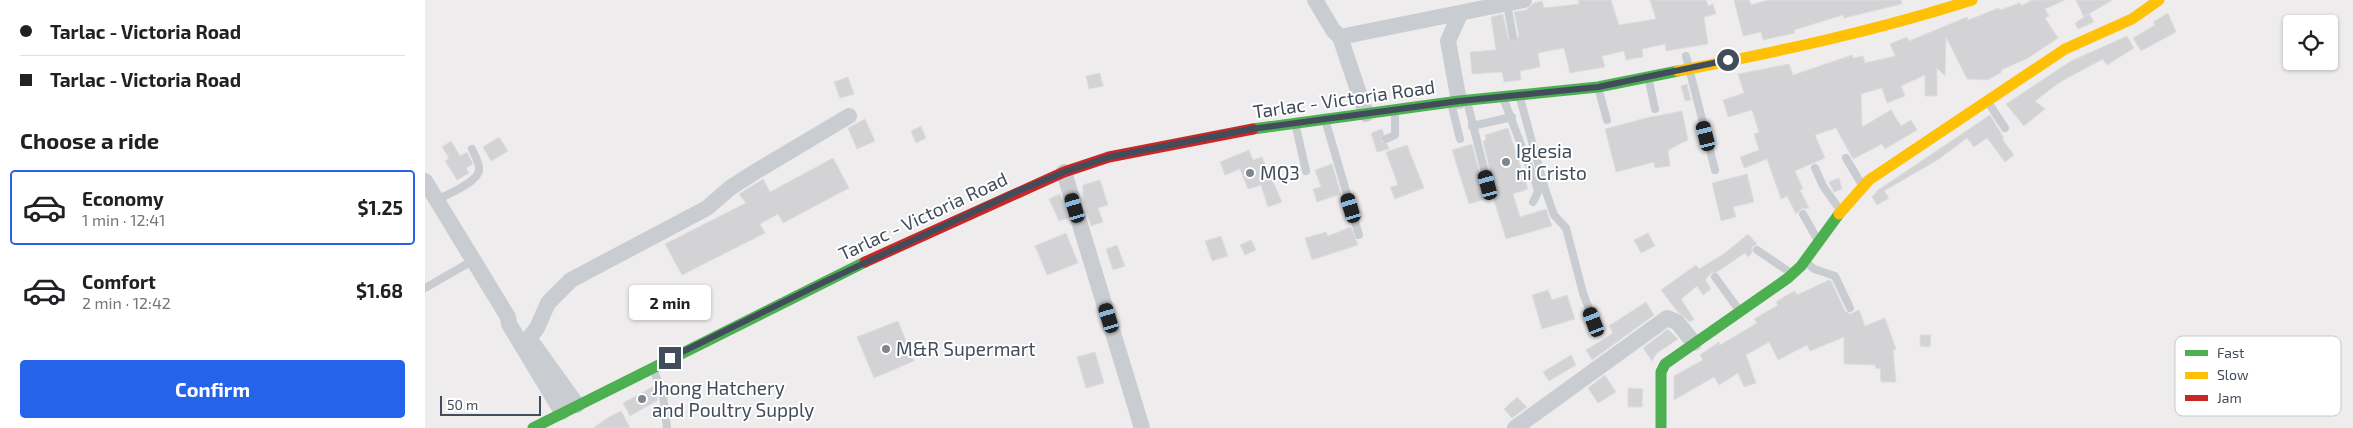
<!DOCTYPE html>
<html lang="en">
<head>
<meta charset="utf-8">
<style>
  :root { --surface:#fff; --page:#f6f6f6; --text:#202124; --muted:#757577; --line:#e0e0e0; --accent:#2563eb }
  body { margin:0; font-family:"Exo 2",sans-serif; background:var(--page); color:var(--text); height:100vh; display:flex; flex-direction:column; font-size:19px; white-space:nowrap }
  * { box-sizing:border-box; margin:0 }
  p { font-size:16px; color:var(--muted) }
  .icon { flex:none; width:28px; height:28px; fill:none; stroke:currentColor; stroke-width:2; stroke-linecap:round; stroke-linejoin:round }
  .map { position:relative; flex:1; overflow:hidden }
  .sheet { display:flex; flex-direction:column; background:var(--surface); width:425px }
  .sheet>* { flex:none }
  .guide { display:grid; align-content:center; height:110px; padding:0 20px; background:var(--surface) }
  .buttons { position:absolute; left:1858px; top:15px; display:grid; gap:10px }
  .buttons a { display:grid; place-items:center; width:55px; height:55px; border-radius:5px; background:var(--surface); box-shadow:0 1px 4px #0004; font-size:25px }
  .scale { position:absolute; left:15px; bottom:12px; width:101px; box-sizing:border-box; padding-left:5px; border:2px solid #424d5b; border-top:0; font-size:14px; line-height:18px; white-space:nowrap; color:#424d5b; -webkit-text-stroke:4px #fff; paint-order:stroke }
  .end { position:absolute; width:22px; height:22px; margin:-11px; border:6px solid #424d5b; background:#fff; box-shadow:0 0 0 2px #fff }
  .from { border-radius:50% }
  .bubble { position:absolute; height:35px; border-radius:5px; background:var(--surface); box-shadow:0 1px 4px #0004; font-size:16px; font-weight:700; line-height:35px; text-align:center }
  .car { position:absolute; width:15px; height:30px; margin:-15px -8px; border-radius:6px; box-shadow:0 0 4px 1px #0007; background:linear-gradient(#222 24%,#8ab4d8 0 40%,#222 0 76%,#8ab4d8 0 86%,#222 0) }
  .guide b { display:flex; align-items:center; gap:18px; height:48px; font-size:19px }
  .guide b+b { border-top:1px solid var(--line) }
  .guide i { width:12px; height:12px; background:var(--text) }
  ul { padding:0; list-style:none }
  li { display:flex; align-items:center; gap:15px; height:75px; margin:0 10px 8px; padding:0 10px; border:2px solid transparent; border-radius:5px }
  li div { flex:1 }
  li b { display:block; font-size:19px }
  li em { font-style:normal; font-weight:700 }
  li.active { border-color:var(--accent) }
  li>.icon { width:45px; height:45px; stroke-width:1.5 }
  h2 { padding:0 20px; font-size:22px; line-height:60px }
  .cta { display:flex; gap:10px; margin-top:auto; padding:10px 20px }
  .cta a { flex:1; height:58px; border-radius:5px; background:var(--accent); color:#fff; font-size:20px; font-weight:700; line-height:58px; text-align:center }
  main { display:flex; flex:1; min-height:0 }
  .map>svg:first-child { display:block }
  .building { fill:#d3d3d5; stroke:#dededf }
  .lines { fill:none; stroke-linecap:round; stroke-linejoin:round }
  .lane { stroke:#c9cdd1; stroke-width:8 }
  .street { stroke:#c9cdd1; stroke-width:16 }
  .fast { stroke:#4caf50; stroke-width:11 }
  .slow { stroke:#ffc107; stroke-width:11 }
  .jam { stroke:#c62828; stroke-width:11 }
  .route { stroke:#424d5b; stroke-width:6 }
  .poi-dot { fill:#7e858e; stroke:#fff; stroke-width:2 }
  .labels { text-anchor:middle; stroke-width:4; stroke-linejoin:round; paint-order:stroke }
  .street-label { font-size:19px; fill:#424d5b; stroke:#fff }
  .poi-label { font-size:19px; fill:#424d5b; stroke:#fff; text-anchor:start }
  .key { fill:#fff; stroke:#c6cace; stroke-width:1 }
  .key-label { font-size:14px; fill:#424d5b }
</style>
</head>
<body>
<main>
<section class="sheet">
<div class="guide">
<b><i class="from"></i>Tarlac - Victoria Road</b>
<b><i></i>Tarlac - Victoria Road</b>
</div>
<h2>Choose a ride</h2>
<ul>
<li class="active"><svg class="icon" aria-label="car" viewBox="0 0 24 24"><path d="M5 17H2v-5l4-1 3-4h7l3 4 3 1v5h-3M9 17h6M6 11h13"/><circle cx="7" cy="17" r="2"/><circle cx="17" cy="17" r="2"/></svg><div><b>Economy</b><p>1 min · 12:41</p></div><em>$1.25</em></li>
<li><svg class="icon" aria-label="car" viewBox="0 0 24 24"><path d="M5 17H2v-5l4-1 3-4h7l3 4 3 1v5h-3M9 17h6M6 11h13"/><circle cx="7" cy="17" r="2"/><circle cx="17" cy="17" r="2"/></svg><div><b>Comfort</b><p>2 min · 12:42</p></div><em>$1.68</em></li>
</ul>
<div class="cta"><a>Confirm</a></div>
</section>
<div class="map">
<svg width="1928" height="428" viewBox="0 0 1928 428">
  <rect width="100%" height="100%" fill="#eeecec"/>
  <g class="building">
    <polygon points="1153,0 1186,0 1194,25 1231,19 1225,0 1281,0 1283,6 1288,4 1291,14 1279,17 1283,44 1241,51 1240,44 1217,49 1218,57 1201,60 1199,51 1177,56 1180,67 1145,73 1139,48 1113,53 1115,67 1095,71 1096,80 1079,82 1077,72 1047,74 1045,52 1071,50 1066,17 1078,14 1083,38 1089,42 1094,36 1089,12 1101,10 1109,3 1117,1 1119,8 1154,4"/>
    <polygon points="1309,0 1324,0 1326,5 1343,0 1476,0 1477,4 1419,18 1418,15 1369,30 1370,33 1338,40 1336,32 1318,36"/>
    <polygon points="1607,0 1640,0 1620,9 1624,16 1620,18 1633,38 1603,58 1576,70 1577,72 1562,80 1542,79 1521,37 1520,76 1512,68 1512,96 1500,96 1500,75 1476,86 1480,96 1462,103 1457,88 1436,94 1437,127 1466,110 1476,126 1486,120 1492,130 1460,149 1457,144 1428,159 1411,128 1390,135 1400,158 1370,171 1378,189 1375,190 1384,208 1376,209 1371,214 1362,196 1356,199 1342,159 1319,168 1315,157 1334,150 1329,134 1334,132 1327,110 1303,117 1298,100 1319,93 1313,74 1364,64 1368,75 1427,55 1428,58 1438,56 1440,63 1470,56 1465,44 1482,37 1484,41 1542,17 1543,20 1574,8 1575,10 1595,3 1596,6"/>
    <polygon points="1651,0 1687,0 1659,17"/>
    <polygon points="1743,13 1751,32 1716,51 1708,38 1730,25 1728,22"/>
    <polygon points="1664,14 1669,22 1653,29 1650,23"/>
    <polygon points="1702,36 1709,48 1682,65 1678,59 1635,82 1610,101 1620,109 1599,126 1581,104 1646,61"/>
    <polygon points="675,73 678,86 664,89 661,76"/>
    <polygon points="423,77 429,94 415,98 409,82"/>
    <polygon points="1262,84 1266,100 1260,101 1256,86"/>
    <polygon points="1257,111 1263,140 1243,150 1245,166 1230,168 1229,162 1191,172 1180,129 1221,118"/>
    <polygon points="1565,115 1579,138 1577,139 1589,155 1580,162 1562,138 1549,147 1542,138 1514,159 1459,191 1464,198 1452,205 1447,197 1453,190"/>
    <polygon points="440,119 450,141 432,149 423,128"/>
    <polygon points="496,126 501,138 491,143 486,131"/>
    <polygon points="1083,128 1103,189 1088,194 1095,217 1121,209 1127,226 1081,239 1068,197 1044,204 1027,150 1047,144 1058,186 1061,190 1065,190 1068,184 1058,141 1061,140 1060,135"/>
    <polygon points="957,129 959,134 956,141 962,144 964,149 952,152 946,133"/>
    <polygon points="74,137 83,151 66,161 58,147"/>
    <polygon points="26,141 35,156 42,152 48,164 41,168 44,173 32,180 20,161 24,158 17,147"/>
    <polygon points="982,145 999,188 970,199 965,187 973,185 961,152"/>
    <polygon points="824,150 828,160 837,157 857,202 843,207 836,185 823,189 815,169 800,175 795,162"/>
    <polygon points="408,158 424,188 358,223 353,214 335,224 340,233 257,275 240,244 321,203 314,194 338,179 345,192"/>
    <polygon points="907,164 916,194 892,202 888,189 896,187 890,170"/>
    <polygon points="1322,174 1329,202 1308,207 1311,217 1296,221 1287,183"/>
    <polygon points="1414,178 1417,189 1409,192 1404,182"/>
    <polygon points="675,180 683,205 673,208 678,222 666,226 658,201 658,185"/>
    <polygon points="635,194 643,218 634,221 624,199"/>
    <polygon points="926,227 933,245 887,260 880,238 901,232 903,236"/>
    <polygon points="641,233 653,263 622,275 610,246"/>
    <polygon points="1223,233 1230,246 1216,253 1209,240"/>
    <polygon points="1323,234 1332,244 1327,247 1327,253 1323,257 1320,253 1292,272 1286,273 1280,280 1286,289 1278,295 1272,286 1256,299 1269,319 1265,322 1252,311 1236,290 1271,265 1274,269 1300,253"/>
    <polygon points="796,236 803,256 787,261 780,241"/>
    <polygon points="826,240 831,250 820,255 815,245"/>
    <polygon points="692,245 700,266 688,270 681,249"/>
    <polygon points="1404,280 1406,281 1420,311 1425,314 1434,310 1440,326 1460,318 1471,349 1468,350 1471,382 1456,382 1455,368 1451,369 1450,365 1419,364 1419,337 1385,351 1382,345 1353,360 1344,342 1321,355 1331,383 1319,387 1313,373 1294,385 1289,377 1249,400 1249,376 1278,360 1275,355 1294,342 1295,345 1332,323 1329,319 1353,305 1351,302 1362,295 1370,291 1372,295"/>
    <polygon points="1123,290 1127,300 1142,295 1150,319 1117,329 1107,295"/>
    <polygon points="1221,302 1229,315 1167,360 1161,350 1188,333 1184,326"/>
    <polygon points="473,321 489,361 449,378 432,337"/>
    <polygon points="1243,329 1253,339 1232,353 1227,361 1218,348"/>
    <polygon points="1495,335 1506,335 1505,347 1495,346"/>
    <polygon points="670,352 679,383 661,388 652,357"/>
    <polygon points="1146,355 1151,365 1124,381 1118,372"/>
    <polygon points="1180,375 1191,392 1173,403 1163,388"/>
    <polygon points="229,386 233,400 205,416 198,403"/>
    <polygon points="1203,388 1218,389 1217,407 1203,407"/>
    <polygon points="1092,397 1102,407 1087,418 1079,409"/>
    <polygon points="196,411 205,428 168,428 184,417"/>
  </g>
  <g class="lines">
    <g class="lane">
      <polyline points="1082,4 1088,37"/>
      <polyline points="1261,56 1290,170"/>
      <polyline points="1224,81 1230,109"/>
      <polyline points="1174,91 1182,120"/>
      <polyline points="1095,98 1120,189 1129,215 1141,228 1158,293 1169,322"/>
      <polyline points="1079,100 1111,184 1113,192 1108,202"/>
      <polyline points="1563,102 1580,128"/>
      <polyline points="1043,105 1063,185"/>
      <polyline points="1027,107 1035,139"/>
      <polyline points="901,123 934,235"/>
      <polyline points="1047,126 1087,117"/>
      <polyline points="871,127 881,171"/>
      <polyline points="961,139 970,135 970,114"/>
      <polyline points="1421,158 1437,185"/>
      <polyline points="1390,168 1398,186 1415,210"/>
      <path d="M11,200c11,-5 45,-19 43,-32 0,-6 -5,-14 -7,-19"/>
      <polyline points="1378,214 1392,239"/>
      <polyline points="1332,250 1366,273"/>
      <polyline points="1382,263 1389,269 1410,276 1425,308"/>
      <polyline points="1290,277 1314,310"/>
      <polyline points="0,288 47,261"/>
      <polyline points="229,371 238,395 242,428"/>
    </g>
    <g class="street">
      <polyline points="890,0 908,30 915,37"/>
      <polyline points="1034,101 1023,41 1035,14"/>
      <polyline points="941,114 915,37 1099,0"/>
      <polyline points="639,172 717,428"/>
      <polyline points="0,181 83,317 84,324 137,412"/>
      <polyline points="104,338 112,328 123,303 146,280 282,208 305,188 325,175 424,116"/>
      <polyline points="106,341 152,405"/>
      <polyline points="1090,428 1242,318 1252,322 1269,343"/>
    </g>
    <g class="fast">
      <polyline points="828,129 1034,101 1173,87 1253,71"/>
      <polyline points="108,428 440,262"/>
      <polyline points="1236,428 1236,372 1240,364 1363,278 1376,266 1414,214"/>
    </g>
    <g class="slow">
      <path d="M1253,71c99,-19 197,-40 294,-71"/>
      <polyline points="1414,214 1444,180 1640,49 1707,19 1734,0"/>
    </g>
    <polyline class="jam" points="440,262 639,172 684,157 828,129"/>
  </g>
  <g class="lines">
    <polyline class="route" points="245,358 399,282 591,192 639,172 684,157 826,129 1034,101 1173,87 1303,60"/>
  </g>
  <g class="poi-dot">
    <circle cx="1081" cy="162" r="5"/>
    <circle cx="825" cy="173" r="5"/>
    <circle cx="461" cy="349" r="5"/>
    <circle cx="217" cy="399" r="5"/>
  </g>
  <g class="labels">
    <g class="street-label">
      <text transform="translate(919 99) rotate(-8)" y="7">Tarlac - Victoria Road</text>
      <text transform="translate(498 216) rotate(-25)" y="7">Tarlac - Victoria Road</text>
    </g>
    <g class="poi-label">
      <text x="1091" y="158">Iglesia<tspan x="1091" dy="22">ni Cristo</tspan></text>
      <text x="835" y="180">MQ3</text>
      <text x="471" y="356">M&amp;R Supermart</text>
      <text x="227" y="395">Jhong Hatchery<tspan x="227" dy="22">and Poultry Supply</tspan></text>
    </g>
  </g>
  <rect x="1750" y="336" width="166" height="80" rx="8" class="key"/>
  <rect x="1760" y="350" width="23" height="6" fill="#4caf50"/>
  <rect x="1760" y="372" width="23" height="7" fill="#ffc107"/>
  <rect x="1760" y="395" width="23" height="6" fill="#c62828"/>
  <g class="key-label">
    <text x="1792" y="358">Fast</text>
    <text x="1792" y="380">Slow</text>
    <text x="1792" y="403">Jam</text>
  </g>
</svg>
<div class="buttons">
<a><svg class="icon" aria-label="locate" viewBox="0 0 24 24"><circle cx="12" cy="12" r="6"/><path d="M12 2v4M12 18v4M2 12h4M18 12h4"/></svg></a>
</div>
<div class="scale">50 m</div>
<i class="end from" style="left:1303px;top:60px"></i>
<i class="end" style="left:245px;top:358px"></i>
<div class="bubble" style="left:204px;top:285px;width:82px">2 min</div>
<i class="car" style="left:1281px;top:136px;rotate:346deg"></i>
<i class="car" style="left:1063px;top:185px;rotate:345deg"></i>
<i class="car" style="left:650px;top:208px;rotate:343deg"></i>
<i class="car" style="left:926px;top:208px;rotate:343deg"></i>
<i class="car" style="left:684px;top:318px;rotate:343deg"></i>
<i class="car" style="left:1169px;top:322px;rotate:339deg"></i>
</div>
</main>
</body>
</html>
